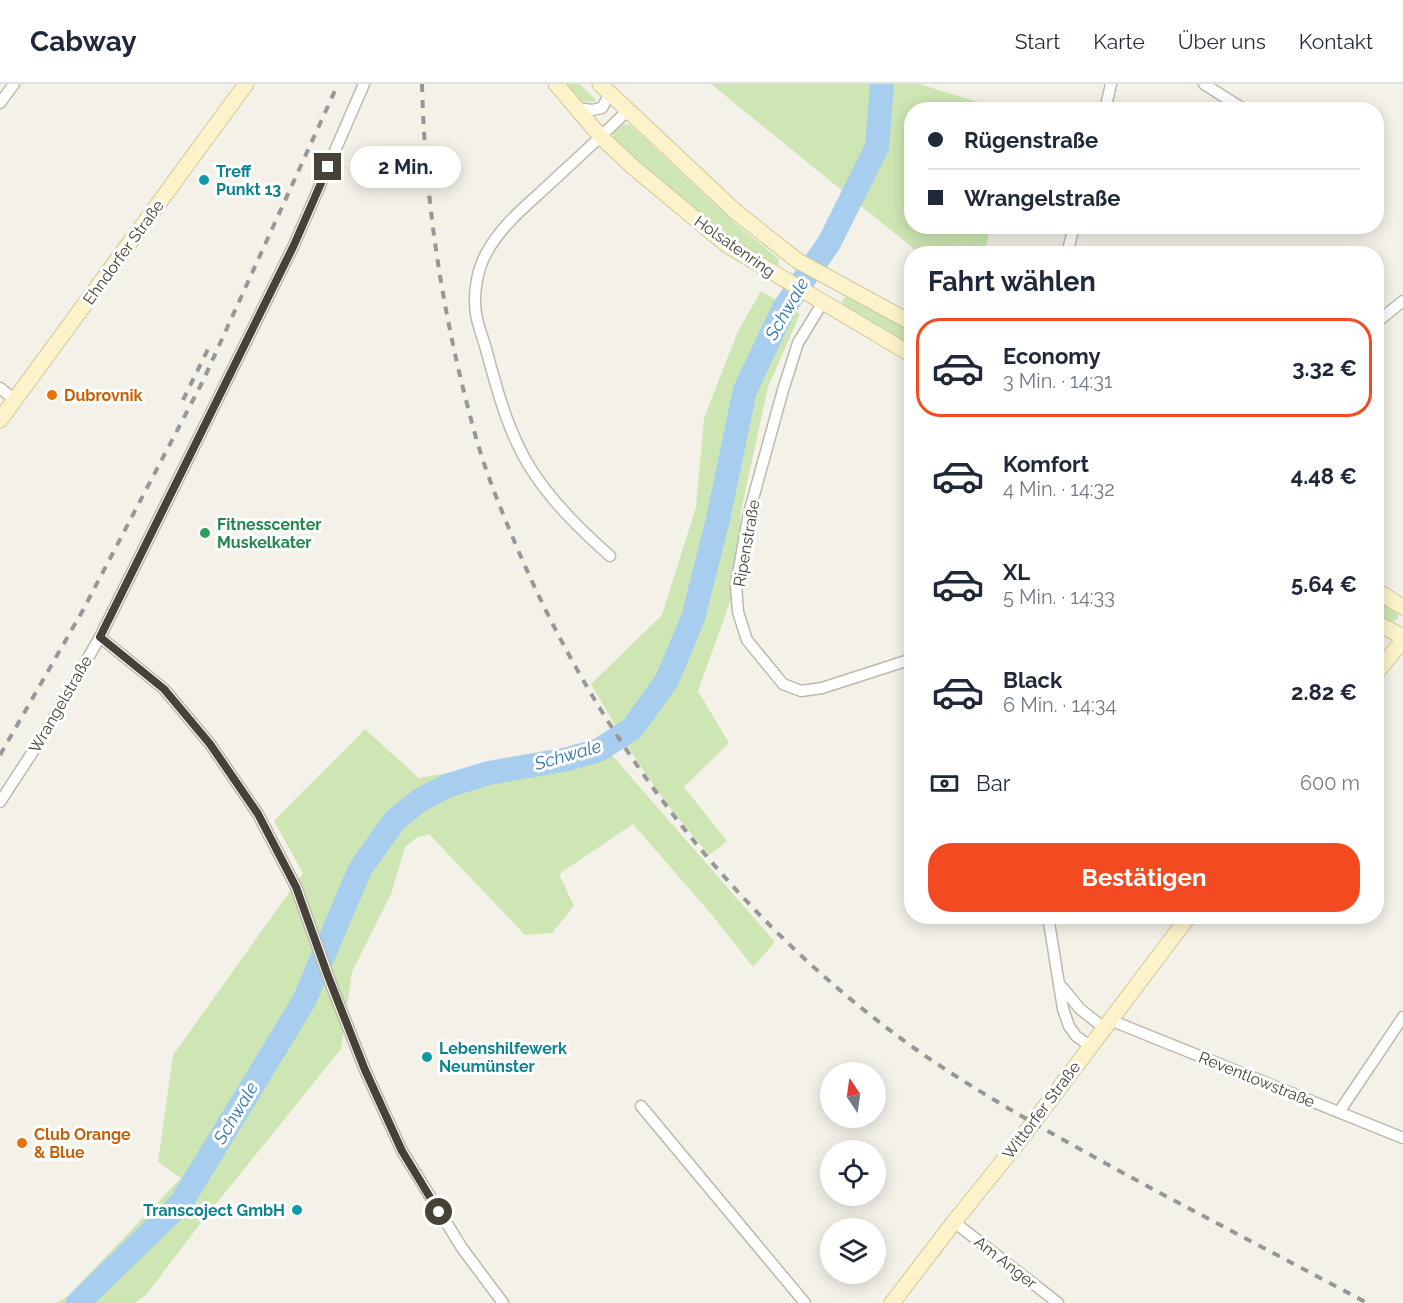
<!DOCTYPE html>
<html lang="de">
<head>
<meta charset="utf-8">
<style>
  :root { --surface:#fff; --page:#f6f6f7; --text:#1f2937; --muted:#747a83; --line:#e0e1e3; --accent:#f34a21 }
  body { margin:0; font-family:Raleway,sans-serif; background:var(--page); color:var(--text); height:100vh; display:flex; flex-direction:column; font-size:22px; white-space:nowrap }
  * { box-sizing:border-box; margin:0 }
  p { font-size:20px; color:var(--muted) }
  .icon { flex:none; width:33px; height:33px; fill:none; stroke:currentColor; stroke-width:2; stroke-linecap:round; stroke-linejoin:round }
  .map { position:relative; flex:1; overflow:hidden }
  .panel { position:absolute; left:904px; top:162px; width:480px; height:678px; display:flex; flex-direction:column; background:var(--surface); border-radius:24px; box-shadow:0 3px 15px #0003 }
  .panel>* { flex:none }
  .banner { position:absolute; left:904px; top:18px; width:480px; height:132px; border-radius:24px; box-shadow:0 3px 15px #0003; display:grid; align-content:center; height:132px; padding:0 24px; background:var(--surface) }
  .needle { width:39px; rotate:347deg }
  .tools { position:absolute; left:820px; top:978px; display:grid; gap:12px }
  .tools a { display:grid; place-items:center; width:66px; height:66px; border-radius:50%; background:var(--surface); box-shadow:0 3px 15px #0003; font-size:30px }
  .end { position:absolute; width:27px; height:27px; margin:-14px; border:8px solid #474237; background:#fff; box-shadow:0 0 0 3px #fff }
  .from { border-radius:50% }
  .bubble { position:absolute; height:42px; border-radius:21px; background:var(--surface); box-shadow:0 3px 15px #0003; font-size:20px; font-weight:700; line-height:42px; text-align:center }
  .banner b { display:flex; align-items:center; gap:21px; height:57px; font-size:22px }
  .banner b+b { border-top:2px solid var(--line) }
  .banner i { width:15px; height:15px; background:var(--text) }
  ul { padding:0; list-style:none }
  li { display:flex; align-items:center; gap:18px; height:99px; margin:0 12px 9px; padding:0 12px; border:3px solid transparent; border-radius:24px }
  li div { flex:1 }
  li b { display:block; font-size:22px }
  li em { font-style:normal; font-weight:700 }
  li.on { border-color:var(--accent) }
  li>.icon { width:54px; height:54px; stroke-width:1.5 }
  h2 { padding:0 24px; font-size:27px; line-height:72px }
  .pay { display:flex; align-items:center; gap:15px; height:66px; padding:0 24px; font-size:22px }
  .pay p { margin-inline-start:auto }
  .button { display:flex; gap:12px; margin-top:auto; padding:12px 24px }
  .button a { flex:1; height:69px; border-radius:24px; background:var(--accent); color:#fff; font-size:24px; font-weight:700; line-height:69px; text-align:center }
  header { display:flex; align-items:center; gap:36px; box-sizing:border-box; height:84px; padding:0 30px; background:var(--surface); border-bottom:2px solid var(--line) }
  header strong { font-size:28px }
  nav { display:flex; gap:33px; margin-inline-start:auto; font-size:21px }
  .map>svg:first-child { display:block }
  .green { fill:#cde6b3 }
  .lines { fill:none; stroke-linecap:round; stroke-linejoin:round }
  .river { stroke:#a7ceee; stroke-width:24 }
  .street-casing { stroke:#bfb9ab; stroke-width:13 }
  .secondary-casing { stroke:#d2c699; stroke-width:17 }
  .street { stroke:#fff; stroke-width:10 }
  .secondary { stroke:#fdf3ca; stroke-width:15 }
  .rail { stroke:#979797; stroke-width:4; stroke-dasharray:8 8; stroke-linecap:butt }
  .route { stroke:#474237; stroke-width:8 }
  .culture-dot { fill:#0f9aa8; stroke:#fff; stroke-width:2 }
  .food-dot { fill:#e8710a; stroke:#fff; stroke-width:2 }
  .leisure-dot { fill:#2e9e5b; stroke:#fff; stroke-width:2 }
  .labels { text-anchor:middle; stroke-width:6; stroke-linejoin:round; paint-order:stroke }
  .culture-label { font-size:16px; font-weight:bold; fill:#0d838f; stroke:#fff; text-anchor:start }
  .street-label { font-size:16px; fill:#474237; stroke:#fff }
  .food-label { font-size:16px; font-weight:bold; fill:#c56008; stroke:#fff; text-anchor:start }
  .leisure-label { font-size:16px; font-weight:bold; fill:#27864d; stroke:#fff; text-anchor:start }
  .water-label { font-size:18px; font-style:italic; fill:#3376b0; stroke:#fff }
</style>
</head>
<body>
<header>
<strong>Cabway</strong>
<nav><a>Start</a><a>Karte</a><a>Über uns</a><a>Kontakt</a></nav>
</header>
<div class="map">
<svg width="1403" height="1219" viewBox="0 0 1403 1219">
  <rect width="100%" height="100%" fill="#f4f1e9"/>
  <g class="green">
    <polygon points="565,0 580,0 596,16 595,18 580,17"/>
    <polygon points="711,0 919,0 1001,25 912,26 912,142 990,143 985,169 919,169"/>
    <path d="M624,40l6,1 107,100 42,34v5l-4,2c-59,-35 -115,-79 -163,-128l2,-6z"/>
    <polygon points="761,207 800,230 768,303 741,427 736,501 698,607 729,659 684,703 727,757 709,771 666,719 629,665 591,600 662,531 696,423 704,334 738,247"/>
    <polygon points="849,212 912,245 912,262 845,223 842,218 844,214"/>
    <polygon points="1377,514 1399,529 1397,536 1391,538 1377,530"/>
    <polygon points="365,645 419,694 603,661 775,858 753,883 712,831 633,740 559,790 574,822 552,849 525,851 429,750 416,754 405,763 391,810 352,888 341,965 203,1136 146,1211 135,1219 56,1219 68,1212 181,1094 158,1078 173,971 303,789 274,737"/>
  </g>
  <g class="lines">
    <polyline class="river" points="78,1219 181,1119 304,917 360,785 395,736 420,716 449,701 489,689 568,675 599,666 632,645 667,596 693,534 718,435 745,306 784,224 829,159 877,63 882,0"/>
    <g class="street-casing">
      <g id="street">
        <polyline points="1204,0 1245,26"/>
        <polyline points="0,19 14,0"/>
        <polyline points="577,24 592,26 602,24 610,9"/>
        <polyline points="1105,26 1111,0"/>
        <polyline points="1067,170 1074,142"/>
        <polyline points="823,218 798,259 783,306 749,429 736,501 738,528 747,556 783,600 801,607 822,604 912,575"/>
        <polyline points="1377,238 1403,217"/>
        <polyline points="0,304 15,316"/>
        <path d="M610,472c-28,-25 -56,-52 -77,-84 -24,-36 -36,-82 -47,-123 -3,-11 -8,-23 -10,-35 -3,-20 1,-45 11,-62 13,-24 35,-43 55,-61 29,-27 58,-53 86,-81"/>
        <polyline points="100,553 164,605 210,660 258,730 296,803 331,900 365,986 402,1067 462,1164 503,1219"/>
        <polyline points="0,718 43,652 100,553 294,161 364,0"/>
        <polyline points="1048,832 1063,925 1069,942 1076,952 1090,962"/>
        <polyline points="1062,903 1080,925 1104,944"/>
        <polyline points="1110,936 1403,1054"/>
        <polyline points="641,1022 805,1219"/>
        <polyline points="1339,1028 1403,933"/>
        <polyline points="954,1138 1058,1219"/>
      </g>
    </g>
    <g class="secondary-casing">
      <g id="secondary">
        <polyline points="556,0 601,53 633,83 727,161 912,271"/>
        <polyline points="600,0 736,128 798,177 912,239"/>
        <polyline points="0,336 246,0"/>
        <polyline points="1377,507 1403,523"/>
        <polyline points="1377,539 1403,553"/>
        <polyline points="1377,588 1403,556"/>
        <polyline points="892,1219 954,1138 1020,1056 1189,832"/>
      </g>
    </g>
    <use href="#street" class="street"/>
    <use href="#secondary" class="secondary"/>
    <g class="rail">
      <path d="M422,0c3,119 21,235 53,350 11,40 27,78 43,116 85,198 221,373 396,498 61,43 126,79 191,115 87,48 175,93 262,140"/>
      <polyline points="183,316 211,259"/>
      <polyline points="0,671 83,526 202,299 338,0"/>
    </g>
  </g>
  <g class="lines">
    <polyline class="route" points="328,83 294,161 100,553 164,605 210,660 258,730 296,803 328,892 365,986 402,1067 439,1128"/>
  </g>
  <g class="culture-dot">
    <circle cx="204" cy="96" r="6"/>
    <circle cx="427" cy="973" r="6"/>
    <circle cx="297" cy="1126" r="6"/>
  </g>
  <g class="food-dot">
    <circle cx="52" cy="311" r="6"/>
    <circle cx="22" cy="1059" r="6"/>
  </g>
  <circle class="leisure-dot" cx="205" cy="449" r="6"/>
  <g class="labels">
    <g class="culture-label">
      <text x="216" y="93">Treff<tspan x="216" dy="18">Punkt 13</tspan></text>
      <text x="439" y="970">Lebenshilfewerk<tspan x="439" dy="18">Neumünster</tspan></text>
      <text x="285" y="1132" text-anchor="end">Transcoject GmbH</text>
    </g>
    <g class="street-label">
      <text transform="translate(735 162) rotate(35)" y="6">Holsatenring</text>
      <text transform="translate(123 168) rotate(-54)" y="6">Ehndorfer Straße</text>
      <text transform="translate(746 459) rotate(-80)" y="6">Ripenstraße</text>
      <text transform="translate(60 620) rotate(-60)" y="6">Wrangelstraße</text>
      <text transform="translate(1257 995) rotate(22)" y="6">Reventlowstraße</text>
      <text transform="translate(1041 1026) rotate(-53)" y="6">Wittorfer Straße</text>
      <text transform="translate(1006 1178) rotate(38)" y="6">Am Anger</text>
    </g>
    <g class="food-label">
      <text x="64" y="317">Dubrovnik</text>
      <text x="34" y="1056">Club Orange<tspan x="34" dy="18">&amp; Blue</tspan></text>
    </g>
    <g class="leisure-label">
      <text x="217" y="446">Fitnesscenter<tspan x="217" dy="18">Muskelkater</tspan></text>
    </g>
    <g class="water-label">
      <text transform="translate(787 225) rotate(-60)" y="6">Schwale</text>
      <text transform="translate(568 671) rotate(-16)" y="6">Schwale</text>
      <text transform="translate(236 1029) rotate(-59)" y="6">Schwale</text>
    </g>
  </g>
</svg>
<div class="tools">
<a><svg class="needle" viewBox="-14 -14 28 28"><path d="M0-13l5 13h-10z" fill="#e53935"/><path d="M0 13l5-13h-10z" fill="#747a83"/></svg></a>
<a><svg class="icon" aria-label="locate" viewBox="0 0 24 24"><circle cx="12" cy="12" r="6"/><path d="M12 2v4M12 18v4M2 12h4M18 12h4"/></svg></a>
<a><svg class="icon" aria-label="layers" viewBox="0 0 24 24"><path d="M12 4l9 5-9 5-9-5zM3 14l9 5 9-5"/></svg></a>
</div>
<i class="end from" style="left:439px;top:1128px"></i>
<i class="end" style="left:328px;top:83px"></i>
<div class="bubble" style="left:350px;top:62px;width:111px">2 Min.</div>
<div class="banner">
<b><i class="from"></i>Rügenstraße</b>
<b><i></i>Wrangelstraße</b>
</div>
<section class="panel">
<h2>Fahrt wählen</h2>
<ul>
<li class="on"><svg class="icon" aria-label="car" viewBox="0 0 24 24"><path d="M5 17H2v-5l4-1 3-4h7l3 4 3 1v5h-3M9 17h6M6 11h13"/><circle cx="7" cy="17" r="2"/><circle cx="17" cy="17" r="2"/></svg><div><b>Economy</b><p>3 Min. · 14:31</p></div><em>3.32 €</em></li>
<li><svg class="icon" aria-label="car" viewBox="0 0 24 24"><path d="M5 17H2v-5l4-1 3-4h7l3 4 3 1v5h-3M9 17h6M6 11h13"/><circle cx="7" cy="17" r="2"/><circle cx="17" cy="17" r="2"/></svg><div><b>Komfort</b><p>4 Min. · 14:32</p></div><em>4.48 €</em></li>
<li><svg class="icon" aria-label="car" viewBox="0 0 24 24"><path d="M5 17H2v-5l4-1 3-4h7l3 4 3 1v5h-3M9 17h6M6 11h13"/><circle cx="7" cy="17" r="2"/><circle cx="17" cy="17" r="2"/></svg><div><b>XL</b><p>5 Min. · 14:33</p></div><em>5.64 €</em></li>
<li><svg class="icon" aria-label="car" viewBox="0 0 24 24"><path d="M5 17H2v-5l4-1 3-4h7l3 4 3 1v5h-3M9 17h6M6 11h13"/><circle cx="7" cy="17" r="2"/><circle cx="17" cy="17" r="2"/></svg><div><b>Black</b><p>6 Min. · 14:34</p></div><em>2.82 €</em></li>
</ul>
<div class="pay"><svg class="icon" aria-label="cash" viewBox="0 0 24 24"><path d="M3 7h18v10H3z"/><circle cx="12" cy="12" r="2"/></svg>Bar<p>600 m</p></div>
<div class="button"><a>Bestätigen</a></div>
</section>
</div>
</body>
</html>
